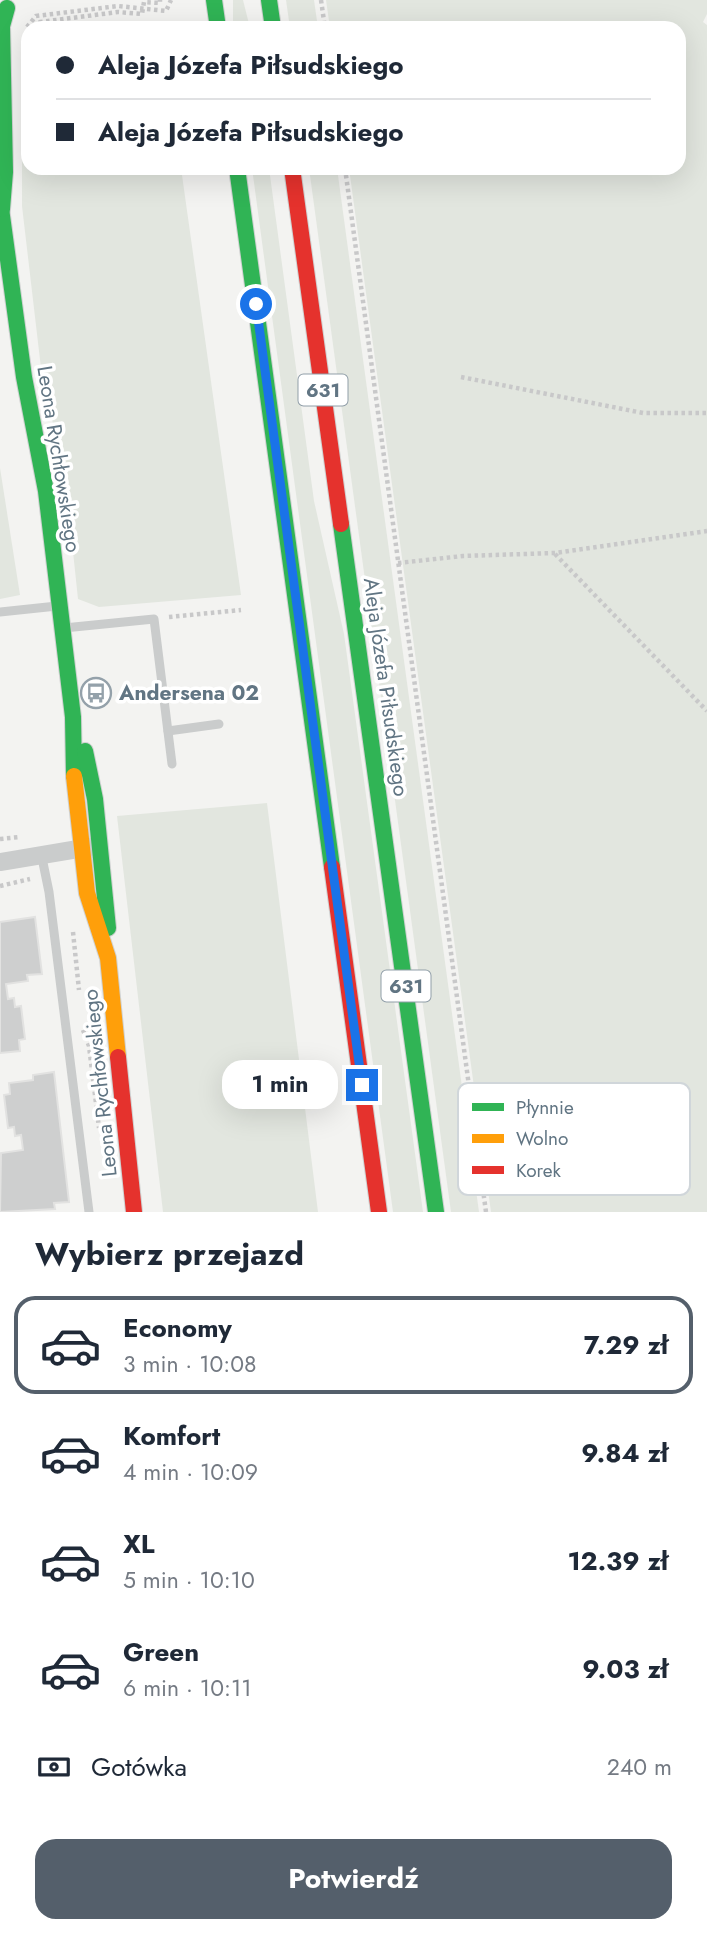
<!DOCTYPE html>
<html lang="pl">
<head>
<meta charset="utf-8">
<style>
  :root { --surface:#fff; --page:#f2f2f3; --text:#1f2937; --muted:#747a83; --line:#e0e1e3; --accent:#545f6b }
  body { margin:0; font-family:Jost,sans-serif; background:var(--page); color:var(--text); height:100vh; display:flex; flex-direction:column; font-size:26px; white-space:nowrap }
  * { box-sizing:border-box; margin:0 }
  p { font-size:23px; color:var(--muted) }
  .icon { flex:none; width:38px; height:38px; fill:none; stroke:currentColor; stroke-width:2; stroke-linecap:round; stroke-linejoin:round }
  .map { position:relative; height:1212px; overflow:hidden }
  .panel { display:flex; flex-direction:column; background:var(--surface); flex:1 }
  .panel>* { flex:none }
  .banner { position:absolute; left:21px; top:21px; width:665px; height:154px; border-radius:21px; box-shadow:0 7px 28px #0002; display:grid; align-content:center; height:154px; padding:0 35px; background:var(--surface) }
  .end { position:absolute; width:32px; height:32px; margin:-16px; border:9px solid #1a73e8; background:#fff; box-shadow:0 0 0 4px #fff }
  .from { border-radius:50% }
  .bubble { position:absolute; height:49px; border-radius:21px; background:var(--surface); box-shadow:0 7px 28px #0002; font-size:23px; font-weight:700; line-height:49px; text-align:center }
  .banner b { display:flex; align-items:center; gap:24px; height:66px; font-size:26px }
  .banner b+b { border-top:2px solid var(--line) }
  .banner i { width:18px; height:18px; background:var(--text) }
  ul { padding:0; list-style:none }
  li { display:flex; align-items:center; gap:21px; height:98px; margin:0 14px 10px; padding:0 21px; border:4px solid transparent; border-radius:21px }
  li div { flex:1 }
  li b { display:block; font-size:26px }
  li em { font-style:normal; font-weight:700 }
  li.on { border-color:var(--accent) }
  li>.icon { width:63px; height:63px; stroke-width:1.5 }
  h2 { padding:0 35px; font-size:32px; line-height:84px }
  .pay { display:flex; align-items:center; gap:18px; height:77px; padding:0 35px; font-size:26px }
  .pay p { margin-inline-start:auto }
  .cta { display:flex; gap:14px; margin-top:auto; padding:14px 35px }
  .cta a { flex:1; height:80px; border-radius:21px; background:var(--accent); color:#fff; font-size:28px; font-weight:700; line-height:80px; text-align:center }
  .map>svg:first-child { display:block }
  .green { fill:#e2e6df }
  .building { fill:#cecfcf; stroke:#e2e2e1; stroke-width:2 }
  .lines { fill:none; stroke-linecap:round; stroke-linejoin:round }
  .fast-casing { stroke:#cfd1d1; stroke-width:18 }
  .slow-casing { stroke:#cfd1d1; stroke-width:18 }
  .jam-casing { stroke:#cfd1d1; stroke-width:18 }
  .path { stroke:#c8c8c9; stroke-width:4.5; stroke-dasharray:3.5 3.5; stroke-linecap:butt }
  .lane { stroke:#cacccc; stroke-width:9 }
  .street { stroke:#cacccc; stroke-width:18 }
  .fast { stroke:#30b455; stroke-width:16 }
  .slow { stroke:#ff9f0a; stroke-width:16 }
  .jam { stroke:#e5322d; stroke-width:16 }
  .route { stroke:#1a73e8; stroke-width:9 }
  .labels { text-anchor:middle; stroke-width:7; stroke-linejoin:round; paint-order:stroke }
  .shield { fill:#fff; stroke:#909ea8; stroke-width:2 }
  .shield-label { font-size:19px; font-weight:bold; fill:#617583 }
  .street-label { font-size:21px; fill:#617583; stroke:#fff }
  .poi-label { font-size:21px; font-weight:bold; fill:#617583; stroke:#fff; text-anchor:start }
  .key { fill:#fff; stroke:#d0d6da; stroke-width:2 }
  .key-label { font-size:19px; fill:#617583 }
</style>
</head>
<body>
<div class="map">
<svg width="707" height="1212" viewBox="0 0 707 1212">
  <rect width="100%" height="100%" fill="#f3f3f1"/>
  <g class="green">
    <polygon points="233,0 243,0 250,28 233,28"/>
    <polygon points="286,0 314,0 318,28 290,28"/>
    <polygon points="326,0 707,0 707,14 703,22 707,25 707,1212 491,1212 349,168 679,168 679,28 330,28"/>
    <polygon points="28,84 28,168 181,168 241,595 99,607 78,599 66,485 41,368 22,206 22,100"/>
    <polygon points="252,168 269,168 314,501 344,634 423,1212 393,1212"/>
    <polygon points="309,168 337,168 479,1212 451,1212"/>
    <polygon points="0,468 20,595 0,599"/>
    <polygon points="267,803 318,1212 163,1212 117,816"/>
  </g>
  <g class="building">
    <polygon points="35,917 42,974 27,975 28,981 6,984 8,999 14,998 15,1007 21,1006 25,1039 19,1040 20,1051 0,1053 0,922"/>
    <polygon points="54,1072 69,1202 54,1203 55,1209 0,1212 1,1153 23,1150 21,1135 15,1136 14,1127 8,1128 4,1095 10,1094 9,1083 33,1080 33,1075"/>
  </g>
  <g class="lines">
    <g class="fast-casing">
      <g id="fast">
        <polyline points="214,0 218,28"/>
        <polyline points="269,0 273,28"/>
        <polyline points="237,168 332,867"/>
        <polyline points="0,201 24,377 46,491 73,717 74,776"/>
        <polyline points="2,209 5,172 2,26 7,8"/>
        <polyline points="341,524 436,1212"/>
        <polyline points="85,751 95,799 108,928"/>
      </g>
    </g>
    <g class="slow-casing">
      <polyline id="slow" points="74,776 87,893 108,958 118,1057"/>
    </g>
    <g class="jam-casing">
      <g id="jam">
        <polyline points="292,168 341,524"/>
        <polyline points="332,867 379,1212"/>
        <polyline points="118,1057 134,1212"/>
      </g>
    </g>
    <g class="path">
      <polyline points="321,0 325,28"/>
      <polyline points="27,27 36,16 118,6 166,11 171,0"/>
      <polyline points="35,28 40,22 118,12 142,14 144,2 160,3 160,0"/>
      <polyline points="345,168 486,1212"/>
      <polyline points="461,377 643,413 707,413"/>
      <polyline points="555,554 707,711"/>
      <polyline points="398,563 463,556 555,553 707,531"/>
      <polyline points="169,617 241,610"/>
      <polyline points="0,839 20,837"/>
      <polyline points="0,886 30,879"/>
      <polyline points="73,932 79,990"/>
      <polyline points="83,1030 89,1046 99,1128"/>
    </g>
    <g class="lane">
      <polyline points="0,612 57,606"/>
      <polyline points="64,628 154,619 172,764"/>
      <polyline points="168,731 219,724"/>
      <polyline points="41,853 49,892 89,1212"/>
    </g>
    <polyline class="street" points="0,862 90,847"/>
    <use href="#fast" class="fast"/>
    <use href="#slow" class="slow"/>
    <use href="#jam" class="jam"/>
  </g>
  <g class="lines">
    <polyline class="route" points="256,304 362,1085"/>
  </g>
  <defs>
    <g id="bus-ring" transform="scale(1.575)"><circle r="9.5" fill="#fff" stroke="#94a1aa" stroke-width="1.5"/><path d="M-5-6H5V4H4V6H2V4H-2V6H-4V4H-5ZM-3.5-4V0h7V-4ZM-3.5 1.2v1.5H-2V1.2ZM2 1.2v1.5H3.5V1.2Z" fill="#94a1aa"/></g>
  </defs>
  <g fill-rule="evenodd">
    <use href="#bus-ring" x="96" y="693"/>
  </g>
  <g class="labels">
    <g class="shield">
      <rect x="298.5" y="374.5" width="49" height="31" rx="5"/>
      <rect x="381.5" y="970.5" width="49" height="31" rx="5"/>
    </g>
    <g class="shield-label">
      <text x="323" y="397">631</text>
      <text x="406" y="993">631</text>
    </g>
    <g class="street-label">
      <text transform="translate(59 459) rotate(81)" y="7">Leona Rychłowskiego</text>
      <text transform="translate(386 687) rotate(82)" y="7">Aleja Józefa Piłsudskiego</text>
      <text transform="translate(100 1083) rotate(-96)" y="7">Leona Rychłowskiego</text>
    </g>
    <g class="poi-label">
      <text x="119" y="700">Andersena 02</text>
    </g>
  </g>
  <rect x="458" y="1083" width="232" height="112" rx="10" class="key"/>
  <rect x="472" y="1103" width="32" height="8" fill="#30b455"/>
  <rect x="472" y="1134" width="32" height="9" fill="#ff9f0a"/>
  <rect x="472" y="1166" width="32" height="8" fill="#e5322d"/>
  <g class="key-label">
    <text x="516" y="1114">Płynnie</text>
    <text x="516" y="1145">Wolno</text>
    <text x="516" y="1177">Korek</text>
  </g>
</svg>
<i class="end from" style="left:256px;top:304px"></i>
<i class="end" style="left:362px;top:1085px"></i>
<div class="bubble" style="left:222px;top:1060px;width:116px">1 min</div>
<div class="banner">
<b><i class="from"></i>Aleja Józefa Piłsudskiego</b>
<b><i></i>Aleja Józefa Piłsudskiego</b>
</div>
</div>
<section class="panel">
<h2>Wybierz przejazd</h2>
<ul>
<li class="on"><svg class="icon" aria-label="car" viewBox="0 0 24 24"><path d="M5 17H2v-5l4-1 3-4h7l3 4 3 1v5h-3M9 17h6M6 11h13"/><circle cx="7" cy="17" r="2"/><circle cx="17" cy="17" r="2"/></svg><div><b>Economy</b><p>3 min · 10:08</p></div><em>7.29 zł</em></li>
<li><svg class="icon" aria-label="car" viewBox="0 0 24 24"><path d="M5 17H2v-5l4-1 3-4h7l3 4 3 1v5h-3M9 17h6M6 11h13"/><circle cx="7" cy="17" r="2"/><circle cx="17" cy="17" r="2"/></svg><div><b>Komfort</b><p>4 min · 10:09</p></div><em>9.84 zł</em></li>
<li><svg class="icon" aria-label="car" viewBox="0 0 24 24"><path d="M5 17H2v-5l4-1 3-4h7l3 4 3 1v5h-3M9 17h6M6 11h13"/><circle cx="7" cy="17" r="2"/><circle cx="17" cy="17" r="2"/></svg><div><b>XL</b><p>5 min · 10:10</p></div><em>12.39 zł</em></li>
<li><svg class="icon" aria-label="car" viewBox="0 0 24 24"><path d="M5 17H2v-5l4-1 3-4h7l3 4 3 1v5h-3M9 17h6M6 11h13"/><circle cx="7" cy="17" r="2"/><circle cx="17" cy="17" r="2"/></svg><div><b>Green</b><p>6 min · 10:11</p></div><em>9.03 zł</em></li>
</ul>
<div class="pay"><svg class="icon" aria-label="cash" viewBox="0 0 24 24"><path d="M3 7h18v10H3z"/><circle cx="12" cy="12" r="2"/></svg>Gotówka<p>240 m</p></div>
<div class="cta"><a>Potwierdź</a></div>
</section>
</body>
</html>
